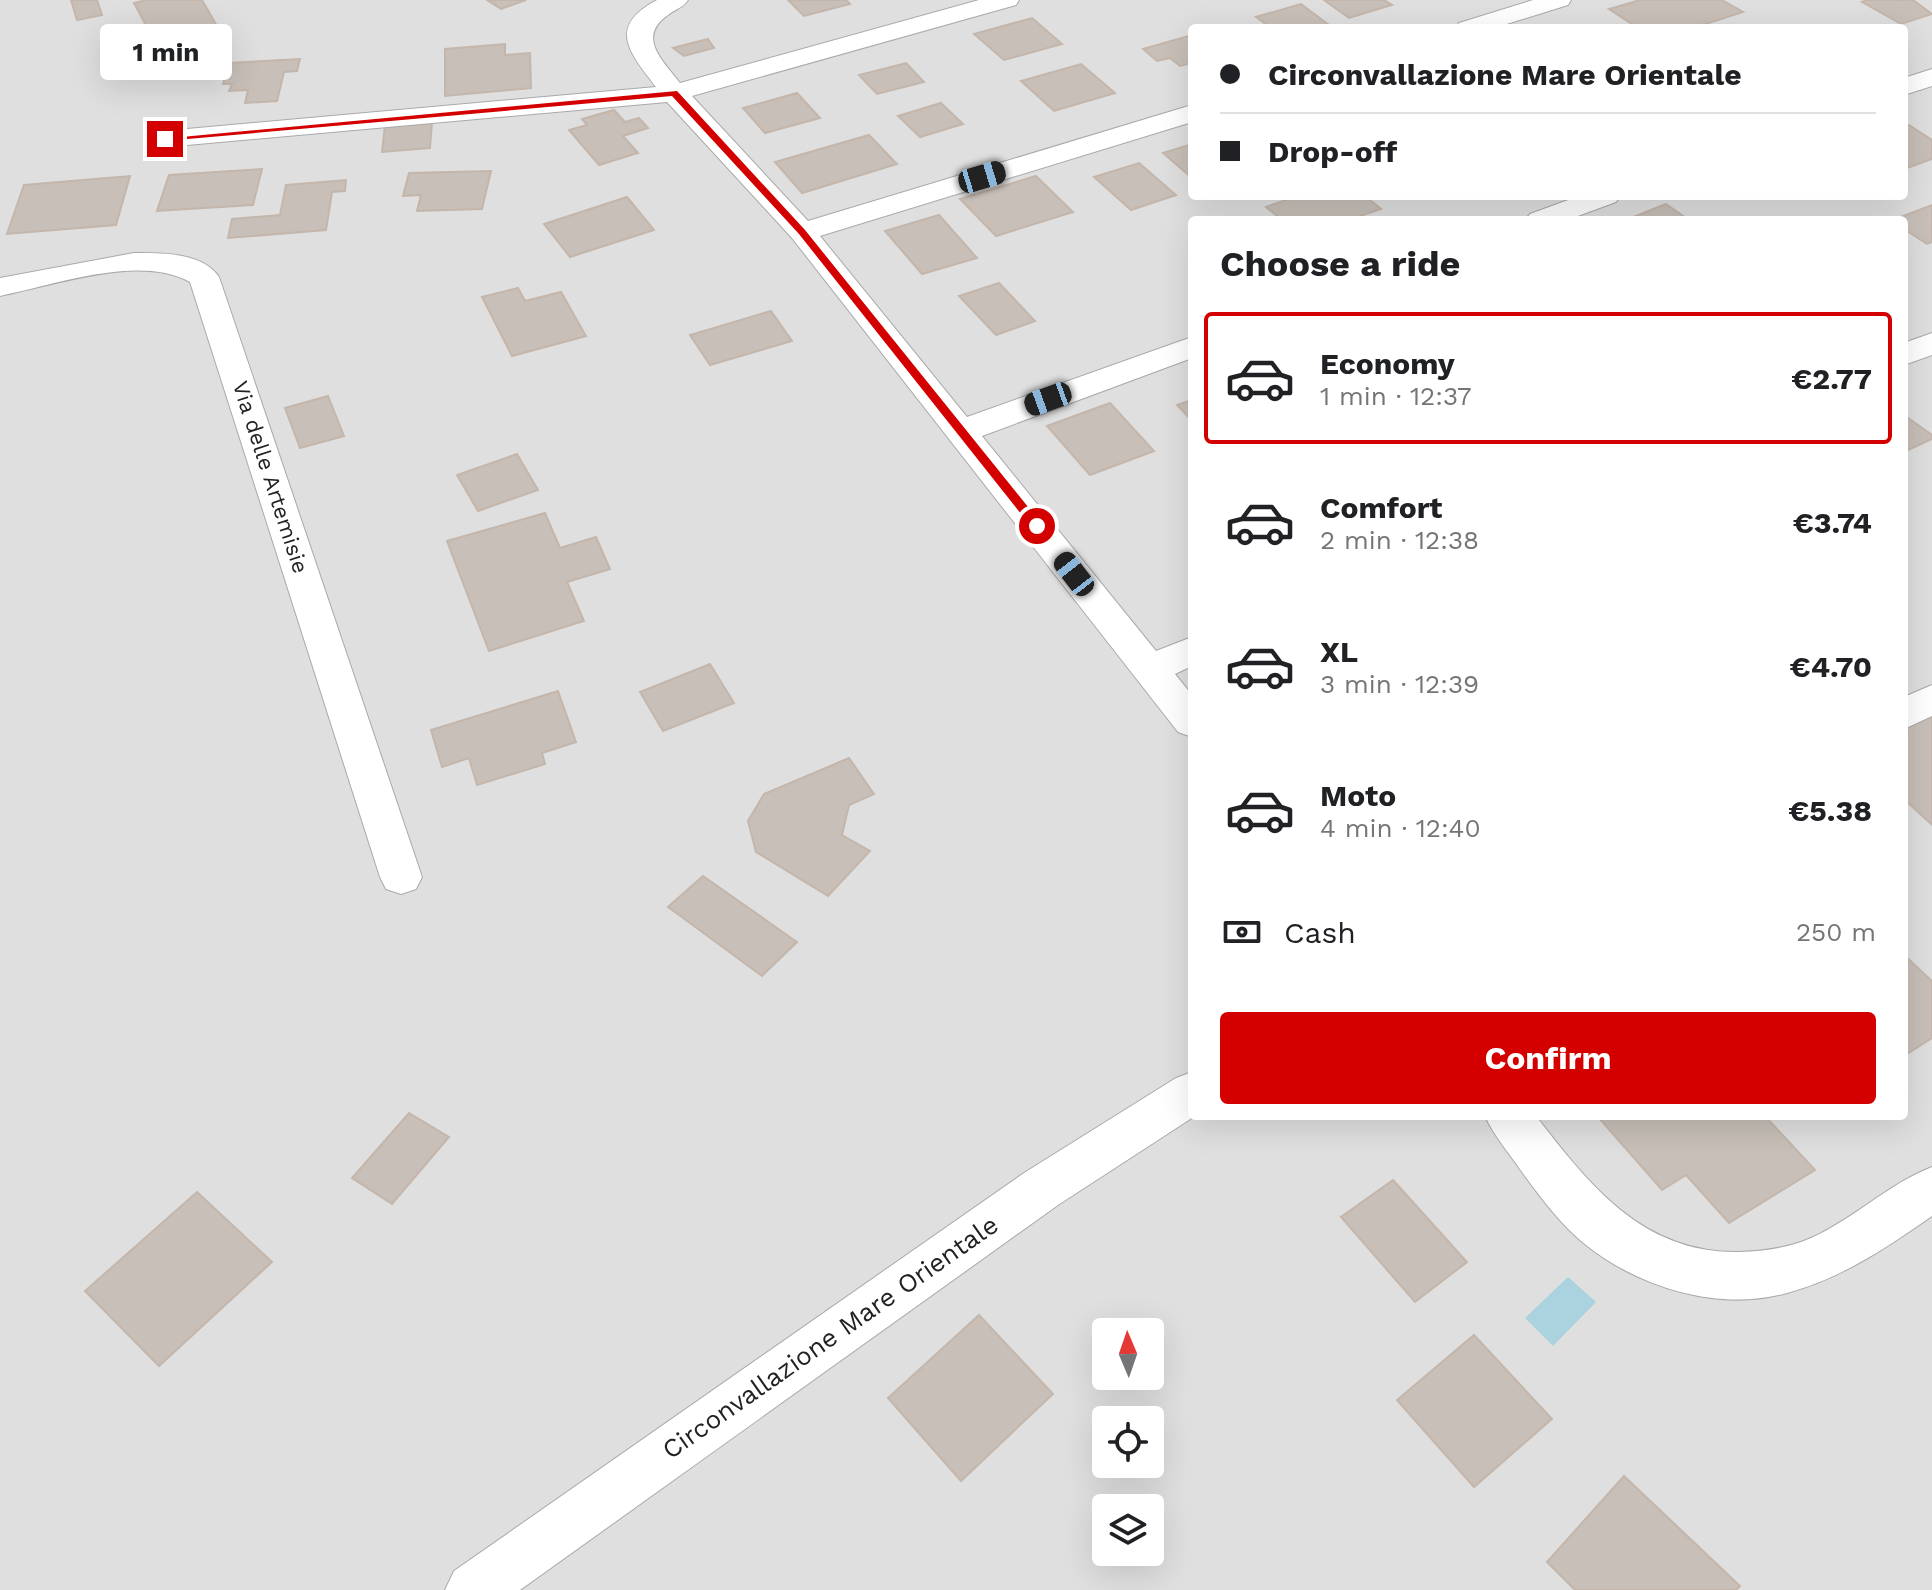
<!DOCTYPE html>
<html lang="en">
<head>
<meta charset="utf-8">
<style>
  :root { --surface:#fff; --page:#f6f6f6; --text:#202124; --muted:#757577; --line:#e0e0e0; --accent:#d40000 }
  body { margin:0; font-family:"Work Sans",sans-serif; background:var(--page); color:var(--text); height:100vh; display:flex; flex-direction:column; font-size:30px; white-space:nowrap }
  * { box-sizing:border-box; margin:0 }
  p { font-size:26px; color:var(--muted) }
  .icon { flex:none; width:44px; height:44px; fill:none; stroke:currentColor; stroke-width:2; stroke-linecap:round; stroke-linejoin:round }
  .map { position:relative; flex:1; overflow:hidden }
  .drawer { position:absolute; left:1188px; top:216px; width:720px; height:904px; display:flex; flex-direction:column; background:var(--surface); border-radius:8px; box-shadow:0 8px 32px #0002 }
  .drawer>* { flex:none }
  .hud { position:absolute; left:1188px; top:24px; width:720px; height:176px; border-radius:8px; box-shadow:0 8px 32px #0002; display:grid; align-content:center; height:176px; padding:0 32px; background:var(--surface) }
  .needle { width:52px; rotate:358deg }
  .controls { position:absolute; left:1092px; top:1318px; display:grid; gap:16px }
  .controls a { display:grid; place-items:center; width:72px; height:72px; border-radius:8px; background:var(--surface); box-shadow:0 8px 32px #0002; font-size:40px }
  .end { position:absolute; width:36px; height:36px; margin:-18px; border:10px solid #d40000; background:#fff; box-shadow:0 0 0 4px #fff }
  .from { border-radius:50% }
  .bubble { position:absolute; height:56px; border-radius:8px; background:var(--surface); box-shadow:0 8px 32px #0002; font-size:26px; font-weight:700; line-height:56px; text-align:center }
  .car { position:absolute; width:24px; height:48px; margin:-24px -12px; border-radius:10px; box-shadow:0 0 6px 2px #0007; background:linear-gradient(#222 24%,#8ab4d8 0 40%,#222 0 76%,#8ab4d8 0 86%,#222 0) }
  .hud b { display:flex; align-items:center; gap:28px; height:76px; font-size:30px }
  .hud b+b { border-top:2px solid var(--line) }
  .hud i { width:20px; height:20px; background:var(--text) }
  ul { padding:0; list-style:none }
  li { display:flex; align-items:center; gap:24px; height:132px; margin:0 16px 12px; padding:0 16px; border:4px solid transparent; border-radius:8px }
  li div { flex:1 }
  li b { display:block; font-size:30px }
  li em { font-style:normal; font-weight:700 }
  li.current { border-color:var(--accent) }
  li>.icon { width:72px; height:72px; stroke-width:1.5 }
  h2 { padding:0 32px; font-size:36px; line-height:96px }
  .pay { display:flex; align-items:center; gap:20px; height:88px; padding:0 32px; font-size:30px }
  .pay p { margin-inline-start:auto }
  .action { display:flex; gap:16px; margin-top:auto; padding:16px 32px }
  .action a { flex:1; height:92px; border-radius:8px; background:var(--accent); color:#fff; font-size:32px; font-weight:700; line-height:92px; text-align:center }
  .map>svg:first-child { display:block }
  .residential { fill:#e0dfdf; fill-rule:evenodd }
  .water { fill:#aad3df }
  .building { fill:#c7bfb8; stroke:#c4b6ab; stroke-width:2 }
  .lines { fill:none; stroke-linecap:round; stroke-linejoin:round }
  .minor-casing { stroke:#a9a9a9; stroke-width:2 }
  .minor { fill:#fff; fill-rule:evenodd }
  .route { fill:#d40000 }
  .labels { text-anchor:middle; stroke-width:8; stroke-linejoin:round; paint-order:stroke }
  .street-label { font-size:22px; fill:#222; stroke:#fff }
  .near-street-label { font-size:26px; fill:#222; stroke:#fff }
</style>
</head>
<body>
<div class="map">
<svg width="1932" height="1590" viewBox="0 0 1932 1590">
  <rect width="100%" height="100%" fill="#f2efe9"/>
  <path class="residential" d="M0,0h1932v1590h-1932zM1192,28h712v168h-712zM1192,220h712v896h-712zM1106,1332h44v44h-44zM1106,1420h44v44h-44zM1106,1508h44v44h-44z"/>
  <polygon class="water" points="1568,1277 1596,1302 1553,1346 1525,1318"/>
  <g class="building">
    <polygon points="71,0 97,0 102,15 77,20"/>
    <polygon points="147,0 202,0 217,26 155,42 134,3"/>
    <polygon points="487,0 526,0 501,9"/>
    <polygon points="788,0 846,0 850,4 804,16"/>
    <polygon points="1324,0 1384,0 1392,5 1349,18"/>
    <polygon points="1640,0 1722,0 1743,12 1693,28 1638,28 1609,9"/>
    <polygon points="1867,0 1913,0 1932,14 1901,24 1862,2"/>
    <polygon points="1301,4 1333,28 1271,28 1256,17"/>
    <polygon points="1032,18 1062,44 1004,60 974,34"/>
    <polygon points="1192,35 1192,63 1180,66 1170,58 1157,61 1143,49"/>
    <polygon points="708,39 714,48 684,56 673,48"/>
    <polygon points="505,44 505,55 530,53 531,88 445,96 445,49"/>
    <polygon points="300,59 297,71 284,72 277,101 245,103 248,90 229,91 232,84 223,84 229,63"/>
    <polygon points="906,63 924,82 877,94 859,75"/>
    <polygon points="1081,64 1115,93 1054,111 1021,81"/>
    <polygon points="797,93 820,118 765,133 743,108"/>
    <polygon points="941,103 963,124 920,137 898,116"/>
    <polygon points="614,110 625,122 639,118 648,128 623,136 638,153 599,165 569,130 587,125 582,119"/>
    <polygon points="432,122 430,148 382,152 385,125"/>
    <polygon points="1909,125 1932,140 1932,159 1904,169 1904,127"/>
    <polygon points="869,135 897,164 802,193 775,162"/>
    <polygon points="1192,144 1192,178 1163,153"/>
    <polygon points="1139,163 1176,195 1131,210 1094,177"/>
    <polygon points="262,169 253,205 157,211 169,175"/>
    <polygon points="491,171 482,209 417,211 421,195 403,196 409,173"/>
    <polygon points="130,176 116,225 7,234 24,185"/>
    <polygon points="1036,176 1073,212 996,236 960,199"/>
    <polygon points="346,180 345,191 332,192 326,230 228,238 232,219 280,215 286,185"/>
    <polygon points="1297,196 1365,196 1381,209 1349,220 1282,220 1266,207"/>
    <polygon points="627,197 654,230 570,257 544,224"/>
    <polygon points="1666,204 1689,220 1626,220"/>
    <polygon points="1932,205 1932,242 1927,244 1904,229 1904,220 1893,220"/>
    <polygon points="939,215 977,258 922,274 885,231"/>
    <polygon points="999,283 1035,321 996,335 959,296"/>
    <polygon points="518,288 525,301 561,292 586,336 512,356 482,297"/>
    <polygon points="771,311 792,341 710,365 690,335"/>
    <polygon points="328,396 344,436 300,448 285,408"/>
    <polygon points="1192,400 1192,421 1177,405"/>
    <polygon points="1110,403 1154,451 1090,475 1047,426"/>
    <polygon points="1904,415 1932,435 1932,439 1904,452"/>
    <polygon points="517,454 538,490 478,511 457,475"/>
    <polygon points="545,513 560,548 596,537 610,569 567,582 584,621 489,651 447,541"/>
    <polygon points="710,664 734,703 663,731 640,692"/>
    <polygon points="558,691 576,742 542,753 545,764 477,785 469,758 442,767 431,730"/>
    <polygon points="1932,713 1932,825 1904,799 1904,726"/>
    <polygon points="849,758 874,794 849,805 842,835 870,851 828,896 756,852 748,821 764,794"/>
    <polygon points="703,876 797,942 762,976 668,907"/>
    <polygon points="1904,955 1932,981 1932,1038 1904,1056"/>
    <polygon points="409,1113 449,1137 392,1204 352,1178"/>
    <polygon points="1601,1116 1765,1116 1815,1170 1729,1223 1686,1175 1662,1190 1599,1118"/>
    <polygon points="1393,1180 1467,1262 1415,1302 1341,1217"/>
    <polygon points="197,1192 272,1262 159,1366 85,1291"/>
    <polygon points="979,1315 1053,1394 961,1481 888,1398"/>
    <polygon points="1474,1335 1552,1419 1474,1487 1397,1400"/>
    <polygon points="1624,1476 1740,1586 1736,1590 1575,1590 1547,1562"/>
  </g>
  <g class="lines">
    <g class="minor-casing">
      <g id="minor">
        <path d="M657,0h31c-5,8 -13,9 -20,15 -32,22 -5,46 12,68l299,-83h40l-3,5 -324,91 116,125 384,-116v17l-372,114 147,181 225,-80v21l-210,78 174,215 36,-14v29l-17,8 17,21v42l-14,-5 -386,-494 -125,-136 -502,45 -10,-2 -4,-6 4,-6 10,-2 491,-44c-26,-34 -50,-60 1,-87z"/>
        <polygon points="1533,0 1571,0 1568,5 1494,28 1455,28 1459,23"/>
        <polygon points="1932,69 1932,86 1904,95 1904,78"/>
        <polygon points="1579,196 1620,196 1616,202 1567,220 1525,220 1530,214"/>
        <path d="M134,253c27,0 68,-1 85,24l203,600 -6,12 -15,5 -15,-5 -6,-12 -190,-595c-51,-28 -135,3 -190,14v-18z"/>
        <polygon points="1932,333 1932,355 1904,365 1904,343"/>
        <polygon points="1932,685 1932,716 1904,729 1904,697"/>
        <polygon points="1192,1072 1192,1116 1195,1116 1058,1205 520,1590 445,1590 454,1571 1024,1173 1176,1078"/>
        <path d="M1485,1116h51c54,70 107,138 204,136 24,-1 49,-4 71,-14 43,-19 77,-54 121,-71v49c-46,32 -90,62 -145,77 -67,19 -147,-5 -201,-48 -25,-20 -45,-47 -64,-73 -13,-19 -28,-36 -37,-56z"/>
      </g>
    </g>
    <use href="#minor" class="minor"/>
  </g>
  <polygon class="route" points="677,91 805,230 1041,523 1041,529 1033,529 799,234 672,96 165,141 160,139"/>
  <g class="labels">
    <g class="street-label">
      <text transform="translate(271 477) rotate(72)" y="8">Via delle Artemisie</text>
    </g>
    <g class="near-street-label">
      <text transform="translate(830 1337) rotate(-35)" y="9">Circonvallazione Mare Orientale</text>
    </g>
  </g>
</svg>
<div class="controls">
<a><svg class="needle" viewBox="-14 -14 28 28"><path d="M0-13l5 13h-10z" fill="#e53935"/><path d="M0 13l5-13h-10z" fill="#757577"/></svg></a>
<a><svg class="icon" aria-label="locate" viewBox="0 0 24 24"><circle cx="12" cy="12" r="6"/><path d="M12 2v4M12 18v4M2 12h4M18 12h4"/></svg></a>
<a><svg class="icon" aria-label="layers" viewBox="0 0 24 24"><path d="M12 4l9 5-9 5-9-5zM3 14l9 5 9-5"/></svg></a>
</div>
<i class="end from" style="left:1037px;top:526px"></i>
<i class="end" style="left:165px;top:139px"></i>
<div class="bubble" style="left:100px;top:24px;width:132px">1 min</div>
<i class="car" style="left:982px;top:177px;rotate:73deg"></i>
<i class="car" style="left:1048px;top:399px;rotate:250deg"></i>
<i class="car" style="left:1074px;top:574px;rotate:322deg"></i>
<div class="hud">
<b><i class="from"></i>Circonvallazione Mare Orientale</b>
<b><i></i>Drop-off</b>
</div>
<section class="drawer">
<h2>Choose a ride</h2>
<ul>
<li class="current"><svg class="icon" aria-label="car" viewBox="0 0 24 24"><path d="M5 17H2v-5l4-1 3-4h7l3 4 3 1v5h-3M9 17h6M6 11h13"/><circle cx="7" cy="17" r="2"/><circle cx="17" cy="17" r="2"/></svg><div><b>Economy</b><p>1 min · 12:37</p></div><em>€2.77</em></li>
<li><svg class="icon" aria-label="car" viewBox="0 0 24 24"><path d="M5 17H2v-5l4-1 3-4h7l3 4 3 1v5h-3M9 17h6M6 11h13"/><circle cx="7" cy="17" r="2"/><circle cx="17" cy="17" r="2"/></svg><div><b>Comfort</b><p>2 min · 12:38</p></div><em>€3.74</em></li>
<li><svg class="icon" aria-label="car" viewBox="0 0 24 24"><path d="M5 17H2v-5l4-1 3-4h7l3 4 3 1v5h-3M9 17h6M6 11h13"/><circle cx="7" cy="17" r="2"/><circle cx="17" cy="17" r="2"/></svg><div><b>XL</b><p>3 min · 12:39</p></div><em>€4.70</em></li>
<li><svg class="icon" aria-label="car" viewBox="0 0 24 24"><path d="M5 17H2v-5l4-1 3-4h7l3 4 3 1v5h-3M9 17h6M6 11h13"/><circle cx="7" cy="17" r="2"/><circle cx="17" cy="17" r="2"/></svg><div><b>Moto</b><p>4 min · 12:40</p></div><em>€5.38</em></li>
</ul>
<div class="pay"><svg class="icon" aria-label="cash" viewBox="0 0 24 24"><path d="M3 7h18v10H3z"/><circle cx="12" cy="12" r="2"/></svg>Cash<p>250 m</p></div>
<div class="action"><a>Confirm</a></div>
</section>
</div>
</body>
</html>
